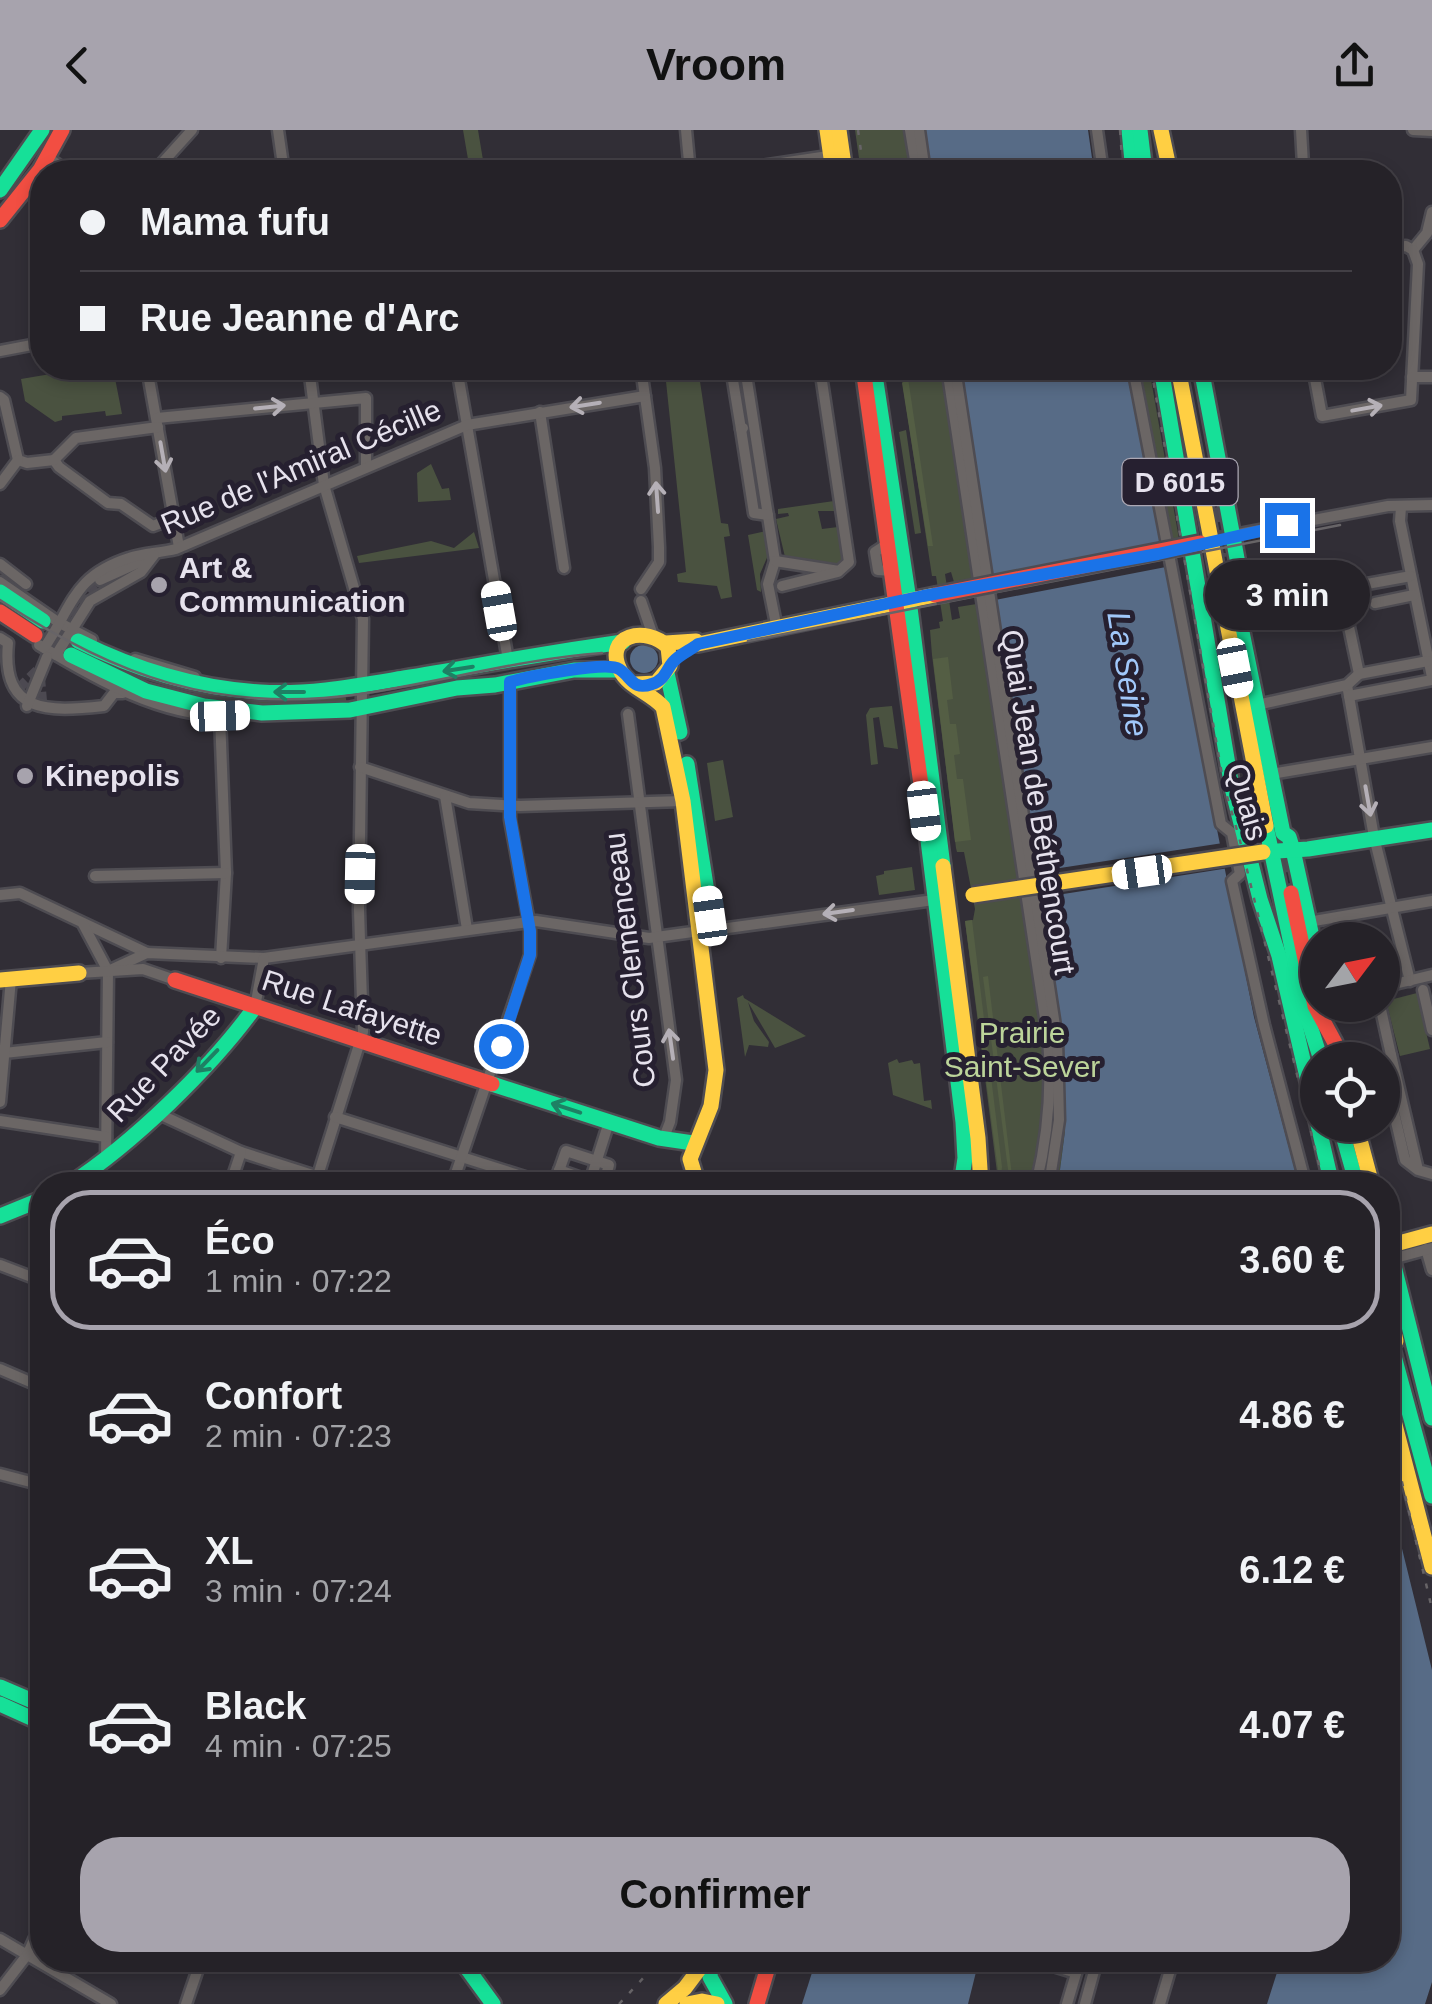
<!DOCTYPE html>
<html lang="fr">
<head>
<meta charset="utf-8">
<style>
  :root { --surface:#252228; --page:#312f34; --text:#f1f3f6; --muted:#a3a4a8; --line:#423f45; --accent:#a7a3ad }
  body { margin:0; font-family:Helvetica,sans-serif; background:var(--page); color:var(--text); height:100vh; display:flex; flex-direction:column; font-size:38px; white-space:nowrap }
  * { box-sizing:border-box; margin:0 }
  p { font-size:32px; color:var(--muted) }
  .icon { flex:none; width:55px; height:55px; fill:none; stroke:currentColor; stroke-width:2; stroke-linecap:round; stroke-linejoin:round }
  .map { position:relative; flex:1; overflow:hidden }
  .side { position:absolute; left:30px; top:1042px; width:1370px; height:800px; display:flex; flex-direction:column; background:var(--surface); border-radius:40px; box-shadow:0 5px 15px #0003,0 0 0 2px var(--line) }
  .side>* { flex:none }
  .guide { position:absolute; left:30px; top:30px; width:1372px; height:220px; border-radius:40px; box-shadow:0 5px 15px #0003,0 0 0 2px var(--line); display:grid; align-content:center; height:220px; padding:0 50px; background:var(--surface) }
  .needle { width:65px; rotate:58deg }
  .buttons { position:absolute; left:1300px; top:792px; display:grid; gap:20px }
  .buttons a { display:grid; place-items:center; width:100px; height:100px; border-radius:50%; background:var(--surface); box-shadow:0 5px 15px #0003,0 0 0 2px var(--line); font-size:50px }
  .end { position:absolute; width:45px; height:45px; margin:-22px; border:12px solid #1a73e8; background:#fff; box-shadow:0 0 0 5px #fff }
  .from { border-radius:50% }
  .bubble { position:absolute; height:70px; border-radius:35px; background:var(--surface); box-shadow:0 5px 15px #0003,0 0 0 2px var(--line); font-size:32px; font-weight:600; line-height:70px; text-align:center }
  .car { position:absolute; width:30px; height:60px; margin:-30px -15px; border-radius:12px; box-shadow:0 0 8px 2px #0007; background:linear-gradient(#fff 24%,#345 0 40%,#fff 0 76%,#345 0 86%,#fff 0) }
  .guide b { display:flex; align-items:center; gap:35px; height:95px; font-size:38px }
  .guide b+b { border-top:2px solid var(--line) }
  .guide i { width:25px; height:25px; background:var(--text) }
  ul { padding:18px 0 0; list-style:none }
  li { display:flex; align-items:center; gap:30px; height:140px; margin:0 20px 15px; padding:0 30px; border:5px solid transparent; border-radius:40px }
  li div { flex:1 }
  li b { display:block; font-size:38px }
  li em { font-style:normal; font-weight:600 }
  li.current { border-color:var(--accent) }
  li>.icon { width:90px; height:90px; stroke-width:1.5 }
  .primary-button { display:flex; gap:20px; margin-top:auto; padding:20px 50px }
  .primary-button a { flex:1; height:115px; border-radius:40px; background:var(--accent); color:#111; font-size:40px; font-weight:600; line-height:115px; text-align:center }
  header { display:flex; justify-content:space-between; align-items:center; height:130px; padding:0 50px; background:var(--accent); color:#111; font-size:45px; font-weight:600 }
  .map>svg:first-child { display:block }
  .green { fill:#4a5240 }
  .forest { fill:#545e44 }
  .water { fill:#576b86 }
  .pier { fill:#312e36 }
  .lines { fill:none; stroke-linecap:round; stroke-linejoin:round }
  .street-tunnel { stroke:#4c4951; stroke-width:10; stroke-dasharray:10 5; stroke-linecap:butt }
  .primary-tunnel { stroke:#4c4951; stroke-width:15; stroke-dasharray:15 8; stroke-linecap:butt }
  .street-casing { stroke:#4e4c52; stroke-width:15 }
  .fast-casing { stroke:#4e4c52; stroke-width:20 }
  .slow-casing { stroke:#4e4c52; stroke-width:20 }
  .jam-casing { stroke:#4e4c52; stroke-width:20 }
  .street { stroke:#6b6665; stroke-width:10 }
  .fast { stroke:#16e098; stroke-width:15 }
  .slow { stroke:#ffcf43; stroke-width:15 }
  .jam { stroke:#f24e42; stroke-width:15 }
  .tram { stroke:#676467; stroke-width:2.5 }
  .rail { stroke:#676467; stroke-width:2.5; stroke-dasharray:5 10; stroke-linecap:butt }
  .slow-bridge-casing { stroke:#4e4c52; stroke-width:20; stroke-linecap:butt }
  .jam-bridge-casing { stroke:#4e4c52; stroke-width:20; stroke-linecap:butt }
  .slow-bridge { stroke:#ffcf43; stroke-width:15 }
  .jam-bridge { stroke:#f24e42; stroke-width:15 }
  .oneway { stroke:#b5b0b7 }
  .oneway2 { stroke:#1e8064 }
  .route { stroke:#1a73e8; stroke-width:12 }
  .poi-dot { fill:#a7a3ad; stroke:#262030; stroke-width:4 }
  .labels { text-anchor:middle; stroke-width:10; stroke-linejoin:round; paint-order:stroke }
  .shield { fill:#262030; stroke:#aca8b4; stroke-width:2.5 }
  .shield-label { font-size:28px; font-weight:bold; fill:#e6e2ed }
  .street-label { font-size:30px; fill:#e6e2ed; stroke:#262030 }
  .poi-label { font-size:30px; font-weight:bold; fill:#e6e2ed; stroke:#262030; text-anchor:start }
  .park-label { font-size:30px; fill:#bcd49a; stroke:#262030 }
  .water-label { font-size:32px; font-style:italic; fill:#a1c8fa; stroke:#262030 }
</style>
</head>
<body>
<header><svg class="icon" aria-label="back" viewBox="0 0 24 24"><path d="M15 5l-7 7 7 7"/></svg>Vroom<svg class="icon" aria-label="share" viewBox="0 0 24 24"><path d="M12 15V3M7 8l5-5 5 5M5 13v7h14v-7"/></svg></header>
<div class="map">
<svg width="1432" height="1874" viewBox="0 0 1432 1874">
  <rect width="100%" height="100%" fill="#312e36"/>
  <g class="green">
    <polygon points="463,0 478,0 485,42 465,42 469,35"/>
    <polygon points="855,0 923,0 930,42 861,42"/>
    <polygon points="86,238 113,238 122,284 106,286 105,281 62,286 62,290 55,292 25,271 21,249"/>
    <polygon points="649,238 698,238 721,393 728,394 730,406 724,407 732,467 721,469 717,456 678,452 677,444 686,442 665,242 653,243"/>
    <polygon points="889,238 960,238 991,445 954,452 951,442 945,444 952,490 960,488 958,477 995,471 1044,772 1041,776 1064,939 1065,1001 1058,1055 1000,1055 998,1050 965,791 973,790 975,779 964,722 957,722 956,718 932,525 930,500 940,498 939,492 943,491 936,446 932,446 902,250 891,250"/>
    <polygon points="1139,238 1149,238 1179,409 1171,409"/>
    <polygon points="906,300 921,403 915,404 899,302"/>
    <polygon points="431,334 442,359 449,358 451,370 418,372 417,343"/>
    <polygon points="834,371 835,381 818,381 822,399 838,397 843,431 837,434 785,427 776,389 789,386 788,383 778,384 778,379"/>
    <polygon points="766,401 769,423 760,444 761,462 757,460 748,405"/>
    <polygon points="474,402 479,418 359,433 357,426 431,411 454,418"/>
    <path d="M195,559l150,2 2,16c-53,4 -103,-1 -154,-9z"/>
    <polygon points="892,576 898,619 884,617 879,587 873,588 878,634 871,635 866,585 870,578"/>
    <polygon points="723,630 733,687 715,691 707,633"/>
    <polygon points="912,737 915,760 879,765 876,746 884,744 884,741"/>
    <polygon points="1417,863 1430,919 1400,926 1386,871"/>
    <polygon points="743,865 744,868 806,906 775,918 748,872 754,891 769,912 768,917 749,915 745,927 737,868"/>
    <polygon points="897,929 899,933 912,930 914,934 920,933 924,971 931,970 932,979 893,965 888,933"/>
  </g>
  <g class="forest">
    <polygon points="908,248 933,416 928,416 902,253"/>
    <polygon points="948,527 953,569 947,570 950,594 956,594 960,624 954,625 957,649 963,649 971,710 955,712 933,529"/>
    <polygon points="972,790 1002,1037 1000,1055 965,791"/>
    <polygon points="988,846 1012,1046 1009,1047 983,847"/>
  </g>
  <g class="water">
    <polygon points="924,0 1088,0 1094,42 930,42"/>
    <polygon points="960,238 1126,238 1254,887 1299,1055 1058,1055 1065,1001 1064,939 1041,775 1044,771 1038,734 1033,728"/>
    <circle cx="644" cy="529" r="14"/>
    <polygon points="1388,1362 1432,1540 1432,1852 1425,1874 1267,1874 1281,1830 1388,1830"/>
    <polygon points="816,1830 979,1830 968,1874 802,1874"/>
  </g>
  <g class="pier">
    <polygon points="1166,411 1171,436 990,471 986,446"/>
    <polygon points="1223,713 1229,738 1038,768 1034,742"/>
  </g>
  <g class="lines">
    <g class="street-tunnel">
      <polyline points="40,547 42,571"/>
      <polyline points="19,558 42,536 85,462 100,450"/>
    </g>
    <g class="primary-tunnel">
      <polyline points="1208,332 1218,388 1219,427"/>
      <polyline points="1258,665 1275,689 1289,749"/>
      <polyline points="1388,1153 1389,1158"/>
    </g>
    <g class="street-casing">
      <g id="street">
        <polyline points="278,0 284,42"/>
        <polyline points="686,0 690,42"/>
        <polyline points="910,0 917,42"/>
        <polyline points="919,0 925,42"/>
        <polyline points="1097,0 1103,42"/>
        <polyline points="1413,0 1432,1"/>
        <polyline points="48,28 69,42"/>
        <polyline points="154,42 192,0"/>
        <polyline points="720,42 835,25"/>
        <polyline points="1300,42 1303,35 1301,0"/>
        <polyline points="1390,117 1406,116 1413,120"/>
        <polyline points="1413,120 1427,103 1432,82"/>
        <polyline points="0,221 42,213"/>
        <polyline points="147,238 179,417"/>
        <polyline points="309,238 324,355 363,489 359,780 363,902 315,1055"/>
        <polyline points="457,238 508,530"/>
        <polyline points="641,238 655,338 659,417 659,432 641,459"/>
        <polyline points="731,238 741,299 743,298"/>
        <polyline points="745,238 775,431 768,454 777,499"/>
        <path d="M947,238l101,670c4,50 0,98 -12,147"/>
        <polyline points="955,238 1057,909 1059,990 1049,1055"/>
        <polyline points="1133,238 1221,694 1232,703 1240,744 1232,751 1264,895 1306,1055"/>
        <polyline points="1313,238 1322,286 1411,270 1418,134 1413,120"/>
        <polyline points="1412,247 1432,247"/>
        <polyline points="0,267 4,270 18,330 27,333 54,330"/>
        <polyline points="540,282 564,438"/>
        <polyline points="157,288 366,268 366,337"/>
        <polyline points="741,299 754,383 768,385"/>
        <polyline points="54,330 59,337 108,373 121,374 153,396 174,388"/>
        <polyline points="54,330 76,308 158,297"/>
        <polyline points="0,354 18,330"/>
        <polyline points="1401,377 1400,391 1432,547"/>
        <polyline points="1233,405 1388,376 1432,375"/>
        <polyline points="889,413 875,422 878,440 893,441"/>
        <polyline points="775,431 839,441 849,432 820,238"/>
        <polyline points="0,434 26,454"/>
        <polyline points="100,450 149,428"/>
        <polyline points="0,452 58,492 92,510"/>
        <polyline points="782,456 838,442"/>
        <polyline points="1341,459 1359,544"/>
        <polyline points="641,471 652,503"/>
        <polyline points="1375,473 1414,465"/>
        <polyline points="1246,476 1411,446"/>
        <path d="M0,508l8,5c-7,71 40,69 96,63l10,-13h9"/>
        <path d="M39,515c57,34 123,73 192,71"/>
        <path d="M44,518c29,-42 29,-72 85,-90 14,-5 31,-5 47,-9l291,-124 178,-29"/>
        <polyline points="56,525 90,471 141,442 154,425"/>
        <polyline points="135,529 195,547"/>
        <polyline points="1347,555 1374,707 1410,851"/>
        <polyline points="1349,566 1432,550"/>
        <polyline points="1257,575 1347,555 1359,544 1428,531"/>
        <polyline points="27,576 47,527"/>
        <polyline points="628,584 676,950 670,992 663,1010"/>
        <polyline points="220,586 226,743 221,828"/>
        <polyline points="360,637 469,673 520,676 683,671"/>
        <polyline points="1271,644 1432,617"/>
        <polyline points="445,666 467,799"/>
        <polyline points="95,746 226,743"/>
        <polyline points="0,765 20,763 147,823"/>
        <polyline points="1308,792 1432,771"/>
        <polyline points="83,794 108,841 106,1030"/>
        <polyline points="713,800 934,770"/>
        <polyline points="108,841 147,823 264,828 536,791 649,808 700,801"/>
        <polyline points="79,843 143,839 175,850"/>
        <polyline points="1382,857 1432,845"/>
        <polyline points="1423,860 1432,900"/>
        <polyline points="1380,875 1391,925"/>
        <polyline points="255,877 264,828"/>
        <polyline points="4,923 107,912"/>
        <polyline points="0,972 11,849"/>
        <polyline points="157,983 241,1022 344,1055"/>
        <polyline points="335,987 550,1055"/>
        <polyline points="0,991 106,1007"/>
        <polyline points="559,1040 590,1051"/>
        <polyline points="1418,1040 1391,925 1383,936 1405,1030 1418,1040 1432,1044"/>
        <polyline points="230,1055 241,1022"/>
        <polyline points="452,1055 530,825 530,798 510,690 510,552"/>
        <polyline points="554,1055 566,1021 609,1035 603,1055"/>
        <polyline points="589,1055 609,992"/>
        <polyline points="1426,1119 1432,1140"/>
        <polyline points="1392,1129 1432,1118"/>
        <polyline points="0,1135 42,1151"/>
        <polyline points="0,1239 42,1257"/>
        <polyline points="0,1344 42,1355"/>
        <polyline points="0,1809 111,1874"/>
        <polyline points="1034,1830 1076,1843"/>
        <polyline points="0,1860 27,1825 42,1792"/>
        <polyline points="186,1874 201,1830"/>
        <polyline points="1067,1874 1080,1830"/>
        <polyline points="1085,1874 1097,1830"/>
        <polyline points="1160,1874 1173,1830"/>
      </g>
    </g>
    <g class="fast-casing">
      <g id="fast">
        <polyline points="1129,0 1133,42"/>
        <polyline points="1140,0 1145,42"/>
        <polyline points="0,60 42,0"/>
        <polyline points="874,238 909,470 943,736"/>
        <polyline points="1161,238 1232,658 1260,769 1279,826 1332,1055"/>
        <polyline points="1201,238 1246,476 1241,497 1283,703 1289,707 1293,720 1318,834"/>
        <polyline points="0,462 43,491"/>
        <path d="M78,511c58,29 118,47 182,51 49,3 96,-6 144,-14 73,-12 146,-26 219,-36"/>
        <polyline points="71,525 146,561 204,576 262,583 350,580 457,558 495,555 574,540 619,540"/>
        <polyline points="667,543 680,602"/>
        <polyline points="687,634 713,800 700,801"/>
        <polyline points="922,662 963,992 965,1028 961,1055"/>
        <polyline points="1266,696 1305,880 1321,930"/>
        <polyline points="1263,722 1308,719 1432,700"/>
        <polyline points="492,954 659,1008 693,1013"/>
        <polyline points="1340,995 1357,1055"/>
        <path d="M69,1055c63,-41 142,-117 186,-178"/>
        <polyline points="758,1055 774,1052 786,1055"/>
        <polyline points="0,1086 42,1069"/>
        <polyline points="1388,1112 1432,1288"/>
        <polyline points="1388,1204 1432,1366"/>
        <polyline points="0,1557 42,1575"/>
        <polyline points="0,1574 42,1593"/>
        <polyline points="461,1830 493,1874"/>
        <polyline points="711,1830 710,1847 725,1874"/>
      </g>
    </g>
    <g class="slow-casing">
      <g id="slow">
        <polyline points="827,0 833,42"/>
        <polyline points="839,0 845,42"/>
        <polyline points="1161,0 1170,42"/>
        <polyline points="1178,238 1266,696"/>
        <polyline points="666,513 696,511 698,514 935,465"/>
        <path d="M636,554l20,-1 14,-17 -2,-19c-22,-22 -65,-12 -48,23 8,17 31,23 43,37l20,94 33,269 -5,36 -21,53 8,26"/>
        <polyline points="943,736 978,1008 981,1055"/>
        <polyline points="0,850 79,843"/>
        <polyline points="1356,995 1372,1055"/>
        <polyline points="1388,1116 1432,1104"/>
        <polyline points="1388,1176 1396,1211"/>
        <polyline points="1388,1268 1432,1437"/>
        <polyline points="666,1874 685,1858 706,1830"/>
        <polyline points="687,1874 702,1871 717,1874"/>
      </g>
    </g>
    <g class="jam-casing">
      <g id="jam">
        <polyline points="0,90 40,40 62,0"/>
        <polyline points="863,238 922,662"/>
        <polyline points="0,482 35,505"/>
        <polyline points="1291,763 1315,876 1335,913"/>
        <polyline points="175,850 492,954"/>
        <polyline points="757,1874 770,1830"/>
      </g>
    </g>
    <use href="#street" class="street"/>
    <use href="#fast" class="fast"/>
    <use href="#slow" class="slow"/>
    <use href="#jam" class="jam"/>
    <g class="tram">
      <path d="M0,470c116,77 219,114 360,94 81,-12 160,-35 242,-41"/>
      <polyline points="748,511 1340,395"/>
    </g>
    <g class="rail">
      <polyline points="858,0 864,42"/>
      <polyline points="1120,0 1123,42"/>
      <polyline points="1151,238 1224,656 1239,707 1324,1055"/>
      <polyline points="1388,1293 1432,1479"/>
      <polyline points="619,1874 660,1830"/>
    </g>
    <g class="slow-bridge-casing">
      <polyline id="slow-bridge" points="973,765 1263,722"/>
    </g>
    <g class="jam-bridge-casing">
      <polyline id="jam-bridge" points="935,465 1200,413"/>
    </g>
    <use href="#slow-bridge" class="slow-bridge"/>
    <use href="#jam-bridge" class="jam-bridge"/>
  </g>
  <defs><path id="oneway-shaft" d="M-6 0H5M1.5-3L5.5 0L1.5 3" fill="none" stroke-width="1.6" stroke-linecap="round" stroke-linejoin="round" transform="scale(2.5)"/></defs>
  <g class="oneway">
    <use href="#oneway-shaft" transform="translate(585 275) rotate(171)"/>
    <use href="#oneway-shaft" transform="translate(270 277) rotate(-6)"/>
    <use href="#oneway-shaft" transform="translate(1367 278) rotate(-10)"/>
    <use href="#oneway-shaft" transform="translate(163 327) rotate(80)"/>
    <use href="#oneway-shaft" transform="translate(657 367) rotate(-94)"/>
    <use href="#oneway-shaft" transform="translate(1368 671) rotate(80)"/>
    <use href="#oneway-shaft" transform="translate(838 782) rotate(172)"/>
    <use href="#oneway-shaft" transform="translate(671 914) rotate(-98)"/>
  </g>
  <g class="oneway2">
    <use href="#oneway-shaft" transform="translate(458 539) rotate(171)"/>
    <use href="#oneway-shaft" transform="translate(289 562) rotate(-180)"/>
    <use href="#oneway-shaft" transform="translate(207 931) rotate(134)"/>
    <use href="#oneway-shaft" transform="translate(566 978) rotate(-162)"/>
  </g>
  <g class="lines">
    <path class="route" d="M501,916l29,-91v-24l-20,-114v-135c16,-5 96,-21 109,-13 13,8 13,22 33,15 13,-4 14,-14 21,-22 7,-8 18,-12 25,-18l225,-48 235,-42 129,-29"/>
  </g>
  <g class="poi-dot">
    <circle cx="159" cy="455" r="10"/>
    <circle cx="25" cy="646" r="10"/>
  </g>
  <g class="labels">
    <rect class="shield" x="1122.5" y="329" width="115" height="46" rx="8"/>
    <g class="shield-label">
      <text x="1180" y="362">D 6015</text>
    </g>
    <g class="street-label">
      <text transform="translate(301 337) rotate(-23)" y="10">Rue de l'Amiral Cécille</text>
      <text transform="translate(1038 672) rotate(81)" y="10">Quai Jean de Béthencourt</text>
      <text transform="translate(1247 672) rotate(74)" y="10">Quais</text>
      <text transform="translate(630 830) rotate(-97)" y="10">Cours Clemenceau</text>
      <text transform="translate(352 878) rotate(18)" y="10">Rue Lafayette</text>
      <text transform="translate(164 934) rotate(-46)" y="10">Rue Pavée</text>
    </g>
    <g class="poi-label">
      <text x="179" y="448">Art &amp;<tspan x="179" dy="34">Communication</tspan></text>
      <text x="45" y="656">Kinepolis</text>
    </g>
    <g class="park-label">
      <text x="1022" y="913">Prairie<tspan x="1022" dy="34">Saint-Sever</tspan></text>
    </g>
    <g class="water-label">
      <text transform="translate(1128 544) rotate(81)" y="11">La Seine</text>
    </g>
  </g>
</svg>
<div class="buttons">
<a><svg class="needle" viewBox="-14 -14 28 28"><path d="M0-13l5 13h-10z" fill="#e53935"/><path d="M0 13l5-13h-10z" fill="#a3a4a8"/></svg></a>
<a><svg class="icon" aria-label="locate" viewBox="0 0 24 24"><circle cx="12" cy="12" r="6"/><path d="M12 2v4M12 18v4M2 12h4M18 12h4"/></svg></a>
</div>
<i class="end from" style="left:501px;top:916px"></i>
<i class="end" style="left:1287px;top:395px"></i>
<div class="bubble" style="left:1205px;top:430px;width:165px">3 min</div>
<i class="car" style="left:499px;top:481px;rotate:350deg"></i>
<i class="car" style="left:1235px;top:538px;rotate:169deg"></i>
<i class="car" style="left:220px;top:586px;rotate:88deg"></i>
<i class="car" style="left:924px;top:681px;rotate:173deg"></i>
<i class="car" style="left:1142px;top:742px;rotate:262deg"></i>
<i class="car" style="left:360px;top:744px;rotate:181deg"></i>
<i class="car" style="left:710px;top:786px;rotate:352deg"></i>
<div class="guide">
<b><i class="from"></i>Mama fufu</b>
<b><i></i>Rue Jeanne d'Arc</b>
</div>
<section class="side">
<ul>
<li class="current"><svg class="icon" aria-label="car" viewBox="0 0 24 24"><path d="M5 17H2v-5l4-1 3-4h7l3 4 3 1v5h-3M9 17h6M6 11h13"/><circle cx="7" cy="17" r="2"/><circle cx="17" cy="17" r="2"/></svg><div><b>Éco</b><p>1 min · 07:22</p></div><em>3.60 €</em></li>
<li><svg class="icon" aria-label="car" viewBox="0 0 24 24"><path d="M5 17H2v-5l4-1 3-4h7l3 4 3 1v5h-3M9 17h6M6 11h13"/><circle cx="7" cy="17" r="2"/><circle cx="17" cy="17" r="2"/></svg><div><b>Confort</b><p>2 min · 07:23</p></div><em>4.86 €</em></li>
<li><svg class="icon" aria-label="car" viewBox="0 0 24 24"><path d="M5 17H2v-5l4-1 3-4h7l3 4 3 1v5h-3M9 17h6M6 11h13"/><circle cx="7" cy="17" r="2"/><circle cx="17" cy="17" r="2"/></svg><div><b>XL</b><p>3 min · 07:24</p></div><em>6.12 €</em></li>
<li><svg class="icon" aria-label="car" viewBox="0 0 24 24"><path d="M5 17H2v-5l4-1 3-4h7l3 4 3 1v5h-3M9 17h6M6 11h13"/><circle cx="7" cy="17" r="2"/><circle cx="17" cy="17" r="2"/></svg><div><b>Black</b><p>4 min · 07:25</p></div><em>4.07 €</em></li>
</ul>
<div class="primary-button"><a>Confirmer</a></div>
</section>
</div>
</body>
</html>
